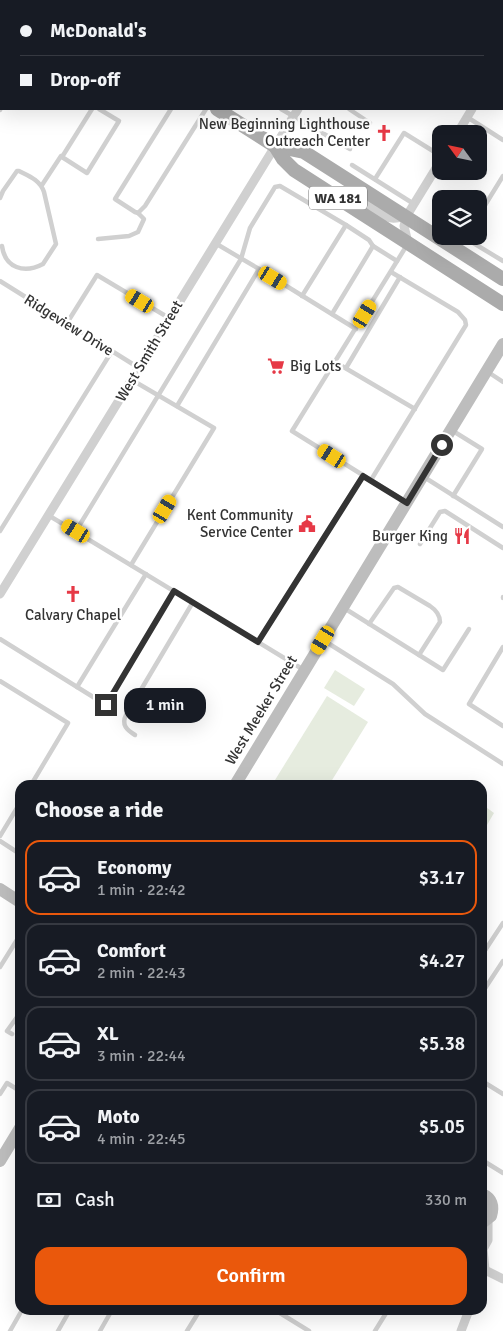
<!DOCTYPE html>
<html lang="en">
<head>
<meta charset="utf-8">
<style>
  :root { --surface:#171b24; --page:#242831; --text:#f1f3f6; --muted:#9ea1a6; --line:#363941; --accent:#ea580c }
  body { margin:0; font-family:Signika,sans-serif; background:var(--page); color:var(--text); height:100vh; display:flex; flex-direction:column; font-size:19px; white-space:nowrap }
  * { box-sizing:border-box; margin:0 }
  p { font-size:16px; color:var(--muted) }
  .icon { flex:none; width:28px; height:28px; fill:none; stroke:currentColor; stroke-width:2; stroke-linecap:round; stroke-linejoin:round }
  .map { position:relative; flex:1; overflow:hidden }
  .side { position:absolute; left:15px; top:780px; width:472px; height:535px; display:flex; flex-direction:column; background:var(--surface); border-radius:15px; box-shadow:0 5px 20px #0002 }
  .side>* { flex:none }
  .top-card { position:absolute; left:0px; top:0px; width:504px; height:110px; box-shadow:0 5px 20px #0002; display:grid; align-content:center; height:110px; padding:0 20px; background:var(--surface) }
  .needle { width:32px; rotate:303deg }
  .buttons { position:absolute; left:432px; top:125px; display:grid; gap:10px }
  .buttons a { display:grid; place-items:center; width:55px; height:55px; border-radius:10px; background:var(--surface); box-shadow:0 5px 20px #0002; font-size:25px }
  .end { position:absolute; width:22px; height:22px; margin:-11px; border:6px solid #333; background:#fff; box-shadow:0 0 0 2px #fff }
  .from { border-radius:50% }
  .bubble { position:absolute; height:35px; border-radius:15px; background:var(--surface); box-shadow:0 5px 20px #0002; font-size:16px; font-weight:600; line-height:35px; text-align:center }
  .car { position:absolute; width:15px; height:30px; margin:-15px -8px; border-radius:6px; box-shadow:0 0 4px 1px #0007; background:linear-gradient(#f5c518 24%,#345 0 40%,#f5c518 0 76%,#345 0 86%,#f5c518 0) }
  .top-card b { display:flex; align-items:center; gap:18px; height:48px; font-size:19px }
  .top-card b+b { border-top:1px solid var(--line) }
  .top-card i { width:12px; height:12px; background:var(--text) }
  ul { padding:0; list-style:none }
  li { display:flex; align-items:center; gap:15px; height:75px; margin:0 10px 8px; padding:0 10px; border:2px solid var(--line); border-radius:15px }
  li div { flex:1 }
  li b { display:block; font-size:19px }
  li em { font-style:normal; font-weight:600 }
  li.current { border-color:var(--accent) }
  li>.icon { width:45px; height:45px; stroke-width:1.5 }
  h2 { padding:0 20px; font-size:22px; line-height:60px }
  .pay { display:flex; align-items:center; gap:12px; height:55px; padding:0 20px; font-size:19px }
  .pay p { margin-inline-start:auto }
  .action { display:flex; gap:10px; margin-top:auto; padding:10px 20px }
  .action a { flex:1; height:58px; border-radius:15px; background:var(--accent); color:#fff; font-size:20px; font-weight:600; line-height:58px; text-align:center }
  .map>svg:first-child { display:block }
  .pitch { fill:#e6ecdf }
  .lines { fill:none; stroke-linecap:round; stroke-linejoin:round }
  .lane { stroke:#d0d0d0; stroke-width:4.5 }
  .street { stroke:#d0d0d0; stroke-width:9 }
  .secondary { stroke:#bdbdbd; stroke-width:12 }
  .primary { stroke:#ababab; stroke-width:14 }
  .route { stroke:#333; stroke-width:6 }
  .labels { text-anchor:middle; stroke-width:5; stroke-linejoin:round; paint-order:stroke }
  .shield { fill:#fff; stroke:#707070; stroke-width:1 }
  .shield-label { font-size:14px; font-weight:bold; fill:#333 }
  .poi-label { font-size:15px; fill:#333; stroke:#fff; text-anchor:end }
  .street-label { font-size:15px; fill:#333; stroke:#fff }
</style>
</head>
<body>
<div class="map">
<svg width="503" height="1331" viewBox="0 0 503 1331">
  <rect width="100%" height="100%" fill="#fff"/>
  <g class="pitch">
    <polygon points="335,670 365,689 354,706 324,688"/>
    <polygon points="327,696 368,722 329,785 283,785 275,780"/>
    <polygon points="483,805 494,813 487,825 483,822"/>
  </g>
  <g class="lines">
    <g class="lane">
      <polyline points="15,1 16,0"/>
      <polyline points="94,1 94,0"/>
      <polyline points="176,1 176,0"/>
      <polyline points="236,1 237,0"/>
      <polyline points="469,1 470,0"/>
      <polyline points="0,26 1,24"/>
      <polyline points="0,45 1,46"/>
      <polyline points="171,109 115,199 135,212 138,213 145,206 206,109"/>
      <polyline points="281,109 350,149"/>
      <polyline points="349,109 370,123"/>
      <polyline points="0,110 1,108"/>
      <polyline points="467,117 503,140"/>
      <polyline points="62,157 87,173 119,121 99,109"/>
      <polyline points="352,165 414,204"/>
      <polyline points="375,179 404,133 441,156"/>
      <polyline points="42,185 61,156 62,157 92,109"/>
      <path d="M0,198l3,-7 14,-20h2c10,5 21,9 25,21l12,52 -13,20c-19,10 -38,4 -41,-18"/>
      <polyline points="479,215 503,176"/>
      <polyline points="346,225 369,240 373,246"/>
      <polyline points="465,238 503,261"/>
      <polyline points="98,239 129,236 138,232 144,219 138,213"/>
      <polyline points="259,269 356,329"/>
      <polyline points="0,281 139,368"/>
      <polyline points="332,314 373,246 397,261"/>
      <polyline points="67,323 97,275 169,318"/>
      <polyline points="335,362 415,409"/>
      <polyline points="346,368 400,277"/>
      <polyline points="488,372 503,382"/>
      <polyline points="177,406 259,269 215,243"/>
      <polyline points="424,477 503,527"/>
      <polyline points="371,480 466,325 465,320 458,312 391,272"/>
      <polyline points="453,496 482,449 453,431"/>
      <polyline points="406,502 292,431 407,245"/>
      <polyline points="48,515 304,670"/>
      <polyline points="0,531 112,351"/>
      <polyline points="76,531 241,259 250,228 275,187 280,186 346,225 302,296"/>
      <polyline points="420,544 440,512 445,511 503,548"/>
      <polyline points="131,565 214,428 132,380"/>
      <polyline points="503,598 503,597"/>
      <polyline points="344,608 443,670 469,629"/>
      <path d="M369,624l25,-36 4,-1 32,19c6,4 10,9 10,16l-21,33"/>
      <polyline points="0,639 106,705 174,591"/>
      <polyline points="323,640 393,684 425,714 503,764"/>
      <polyline points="258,642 363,475"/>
      <polyline points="503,647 469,704 503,726"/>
      <polyline points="0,681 68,723 31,785"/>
      <polyline points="77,687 146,574"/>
      <path d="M135,735c-8,-5 -14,-10 -9,-20l67,-113"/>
      <polyline points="0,836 20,803"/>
      <polyline points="0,841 20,854"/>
      <polyline points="482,955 503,923"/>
      <polyline points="0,967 20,935"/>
      <polyline points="482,993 503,961"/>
      <polyline points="12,1034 7,1031 20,1013"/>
      <polyline points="482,1081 503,1094"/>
      <polyline points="0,1094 7,1083 20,1091"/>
      <polyline points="482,1160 503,1173"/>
      <polyline points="275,1310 309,1331"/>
      <polyline points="10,1331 22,1310"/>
      <polyline points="58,1331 70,1310"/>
      <polyline points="100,1331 112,1310"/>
      <polyline points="187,1331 200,1310"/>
      <polyline points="375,1331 388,1310"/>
    </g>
    <g class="street">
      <polyline points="364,1 365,0"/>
      <polyline points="502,60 503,59"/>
      <polyline points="457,134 472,109"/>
      <path d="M349,205c14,-11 24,6 38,12 5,3 13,0 19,0"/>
      <polyline points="408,243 404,226 406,217 441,160"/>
      <polyline points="0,594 298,109"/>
      <polyline points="485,1270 503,1279"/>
      <polyline points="482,1277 485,1270 483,1249 488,1240 488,1220"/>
      <polyline points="461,1331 469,1310"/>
    </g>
    <g class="secondary">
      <polyline points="235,785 503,344"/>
      <polyline points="0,889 20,902"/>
      <polyline points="0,1161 20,1128"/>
      <path d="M482,1194c10,4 12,12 9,22l-9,7"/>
    </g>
    <g class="primary">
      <polyline points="48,0 50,1"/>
      <polyline points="217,109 275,146 304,152 503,279"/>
      <polyline points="275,146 283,159 294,170 503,304"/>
    </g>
  </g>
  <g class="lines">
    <polyline class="route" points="106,705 174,591 258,642 363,476 407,503 442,445"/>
  </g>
  <defs>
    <g id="church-bare" transform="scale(1.35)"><path d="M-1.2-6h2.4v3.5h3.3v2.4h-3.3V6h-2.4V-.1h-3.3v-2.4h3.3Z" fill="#e63946" stroke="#fff" stroke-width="2.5" paint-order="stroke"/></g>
    <g id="supermarket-bare" transform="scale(1.35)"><path d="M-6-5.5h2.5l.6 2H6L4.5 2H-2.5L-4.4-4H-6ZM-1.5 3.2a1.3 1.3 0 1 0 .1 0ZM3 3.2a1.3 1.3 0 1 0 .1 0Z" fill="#e63946" stroke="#fff" stroke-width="2.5" paint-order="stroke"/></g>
    <g id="civic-bare" transform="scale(1.35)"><path d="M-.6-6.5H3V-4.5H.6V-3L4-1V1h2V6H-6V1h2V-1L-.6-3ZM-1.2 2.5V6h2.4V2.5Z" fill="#e63946" stroke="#fff" stroke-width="2.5" paint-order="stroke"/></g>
    <g id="restaurant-bare" transform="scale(1.35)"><path d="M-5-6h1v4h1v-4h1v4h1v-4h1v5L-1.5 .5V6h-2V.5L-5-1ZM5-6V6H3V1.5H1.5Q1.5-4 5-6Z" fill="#e63946" stroke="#fff" stroke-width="2.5" paint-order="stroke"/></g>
  </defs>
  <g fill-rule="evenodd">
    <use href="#church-bare" x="384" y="133"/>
    <use href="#supermarket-bare" x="276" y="366"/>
    <use href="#civic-bare" x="307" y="524"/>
    <use href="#restaurant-bare" x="462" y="536"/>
    <use href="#church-bare" x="73" y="594"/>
  </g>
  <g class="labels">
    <rect class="shield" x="309" y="186.5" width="58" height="23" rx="4"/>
    <g class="shield-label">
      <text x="338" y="203">WA 181</text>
    </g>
    <g class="poi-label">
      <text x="370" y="129">New Beginning Lighthouse<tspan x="370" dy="17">Outreach Center</tspan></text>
      <text x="290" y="371" text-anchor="start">Big Lots</text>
      <text x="293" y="520">Kent Community<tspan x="293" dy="17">Service Center</tspan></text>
      <text x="448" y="541">Burger King</text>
      <text x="73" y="620" text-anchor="middle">Calvary Chapel</text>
    </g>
    <g class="street-label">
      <text transform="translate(69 325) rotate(32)" y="5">Ridgeview Drive</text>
      <text transform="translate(149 351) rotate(-59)" y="5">West Smith Street</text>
      <text transform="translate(261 710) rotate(-59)" y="5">West Meeker Street</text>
    </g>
  </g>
</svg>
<div class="buttons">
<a><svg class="needle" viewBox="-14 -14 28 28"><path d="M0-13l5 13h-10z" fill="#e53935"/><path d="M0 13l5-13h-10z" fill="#9ea1a6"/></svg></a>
<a><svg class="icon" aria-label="layers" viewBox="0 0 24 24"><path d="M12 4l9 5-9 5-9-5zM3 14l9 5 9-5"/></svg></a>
</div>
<i class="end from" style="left:442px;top:445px"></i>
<i class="end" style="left:106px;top:705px"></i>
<div class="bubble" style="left:124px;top:688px;width:82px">1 min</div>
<i class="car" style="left:273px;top:278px;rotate:121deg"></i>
<i class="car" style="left:140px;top:301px;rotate:301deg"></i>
<i class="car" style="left:365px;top:314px;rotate:31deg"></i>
<i class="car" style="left:332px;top:456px;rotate:302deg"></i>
<i class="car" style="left:165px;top:509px;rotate:31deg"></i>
<i class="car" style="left:76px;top:531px;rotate:301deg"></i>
<i class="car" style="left:323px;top:640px;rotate:211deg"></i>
<div class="top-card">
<b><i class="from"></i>McDonald's</b>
<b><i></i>Drop-off</b>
</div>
<section class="side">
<h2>Choose a ride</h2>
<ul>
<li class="current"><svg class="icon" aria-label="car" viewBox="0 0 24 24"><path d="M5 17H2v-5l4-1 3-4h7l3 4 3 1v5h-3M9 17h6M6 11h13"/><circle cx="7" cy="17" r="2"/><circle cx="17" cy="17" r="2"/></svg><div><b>Economy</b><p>1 min · 22:42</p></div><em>$3.17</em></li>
<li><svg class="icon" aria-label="car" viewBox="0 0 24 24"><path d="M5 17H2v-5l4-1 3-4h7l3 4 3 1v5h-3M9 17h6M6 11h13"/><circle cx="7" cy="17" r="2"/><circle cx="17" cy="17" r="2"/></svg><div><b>Comfort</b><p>2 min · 22:43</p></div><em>$4.27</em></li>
<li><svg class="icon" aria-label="car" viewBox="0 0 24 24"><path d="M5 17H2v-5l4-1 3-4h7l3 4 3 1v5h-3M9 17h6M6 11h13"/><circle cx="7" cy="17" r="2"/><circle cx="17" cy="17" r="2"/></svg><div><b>XL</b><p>3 min · 22:44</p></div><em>$5.38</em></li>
<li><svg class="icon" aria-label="car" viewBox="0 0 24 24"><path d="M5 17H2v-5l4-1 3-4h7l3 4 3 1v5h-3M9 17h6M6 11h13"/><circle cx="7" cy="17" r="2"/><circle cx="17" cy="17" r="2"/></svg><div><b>Moto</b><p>4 min · 22:45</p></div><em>$5.05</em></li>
</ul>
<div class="pay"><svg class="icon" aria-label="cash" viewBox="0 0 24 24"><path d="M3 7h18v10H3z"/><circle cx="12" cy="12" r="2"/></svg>Cash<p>330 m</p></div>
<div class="action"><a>Confirm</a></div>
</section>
</div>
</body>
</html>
